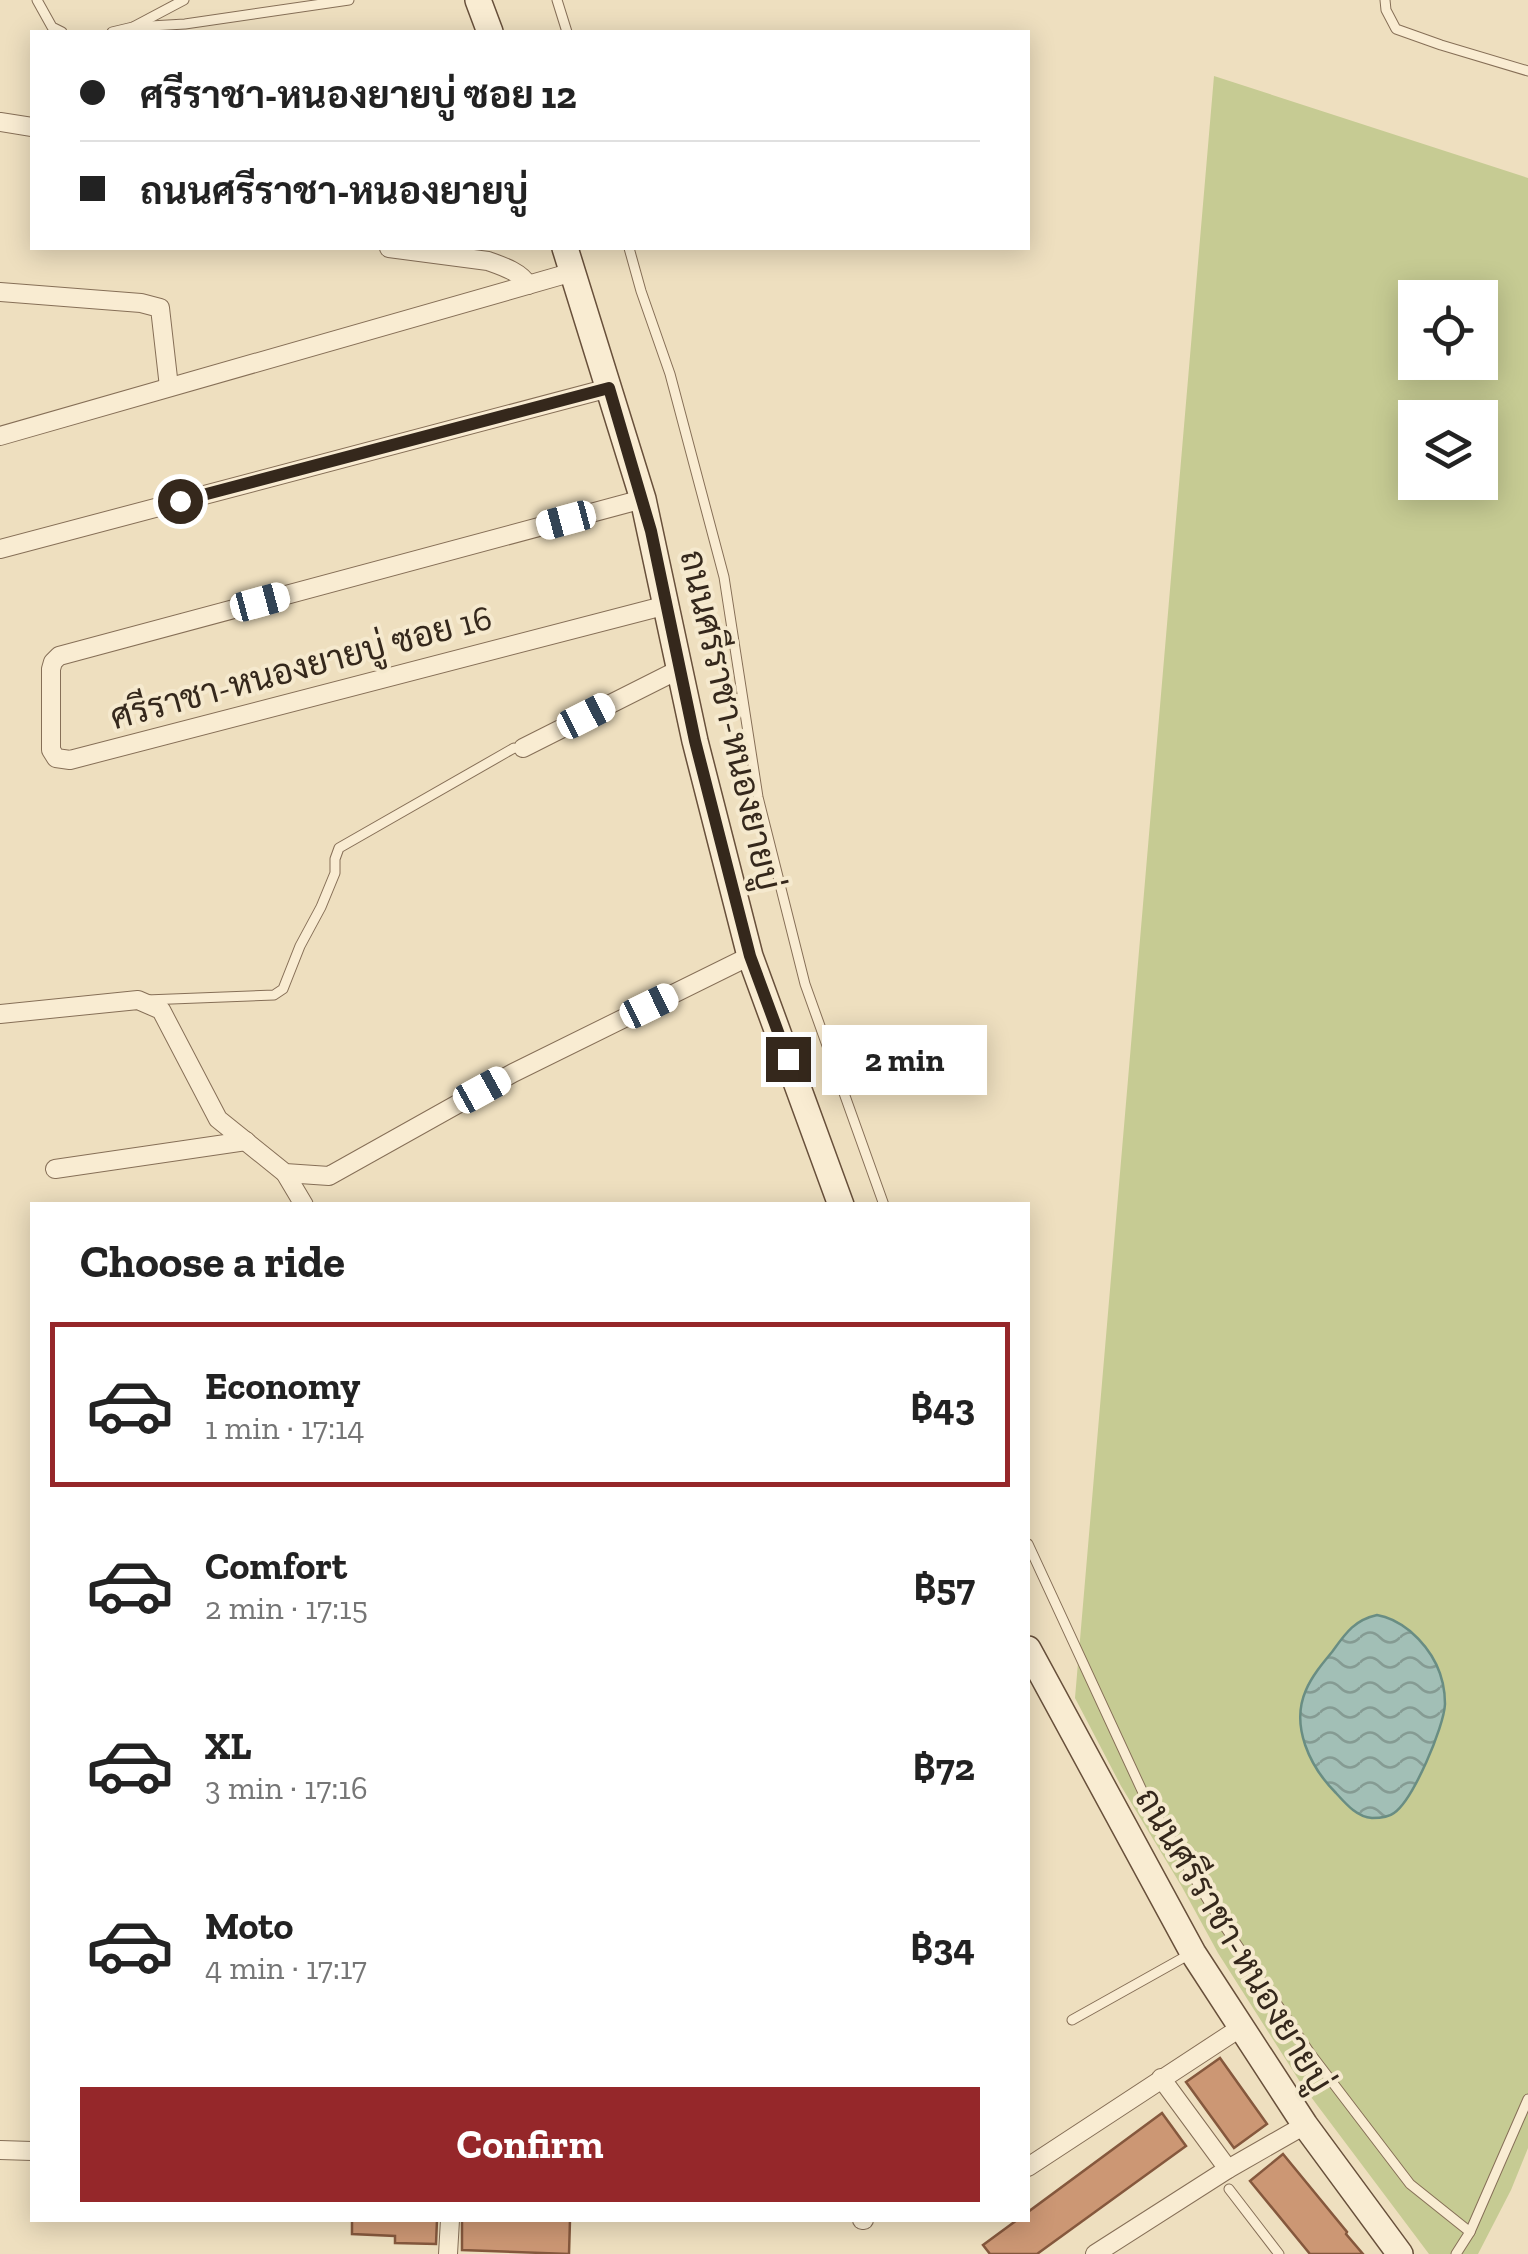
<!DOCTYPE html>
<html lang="en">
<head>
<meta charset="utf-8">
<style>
  :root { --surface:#fff; --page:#f2f2f2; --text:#222; --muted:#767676; --line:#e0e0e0; --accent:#95272a }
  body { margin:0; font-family:"Zilla Slab",Sarabun,serif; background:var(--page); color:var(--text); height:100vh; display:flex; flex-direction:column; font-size:38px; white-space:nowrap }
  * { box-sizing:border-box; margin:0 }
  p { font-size:32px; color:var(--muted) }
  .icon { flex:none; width:55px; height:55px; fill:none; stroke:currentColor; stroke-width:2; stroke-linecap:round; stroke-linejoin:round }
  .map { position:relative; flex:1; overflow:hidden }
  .details { position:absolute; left:30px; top:1202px; width:1000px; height:1020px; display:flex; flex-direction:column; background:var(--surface); border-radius:0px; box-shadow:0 5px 25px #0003 }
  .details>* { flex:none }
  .banner { position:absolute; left:30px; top:30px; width:1000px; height:220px; border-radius:0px; box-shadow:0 5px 25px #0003; display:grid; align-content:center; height:220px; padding:0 50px; background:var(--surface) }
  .buttons { position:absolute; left:1398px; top:280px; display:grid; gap:20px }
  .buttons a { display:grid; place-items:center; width:100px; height:100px; border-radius:0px; background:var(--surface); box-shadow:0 5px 25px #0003; font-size:50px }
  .end { position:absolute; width:45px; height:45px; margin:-22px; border:12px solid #35281c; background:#fff; box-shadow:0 0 0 5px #fff }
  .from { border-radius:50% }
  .bubble { position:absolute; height:70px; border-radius:0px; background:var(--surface); box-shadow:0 5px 25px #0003; font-size:32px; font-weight:700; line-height:70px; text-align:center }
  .car { position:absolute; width:30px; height:60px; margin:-30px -15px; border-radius:12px; box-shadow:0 0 8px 2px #0007; background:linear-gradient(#fff 24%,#345 0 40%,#fff 0 76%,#345 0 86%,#fff 0) }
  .banner b { display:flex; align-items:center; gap:35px; height:95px; font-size:38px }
  .banner b+b { border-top:2px solid var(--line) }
  .banner i { width:25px; height:25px; background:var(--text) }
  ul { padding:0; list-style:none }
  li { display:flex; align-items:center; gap:30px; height:165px; margin:0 20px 15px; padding:0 30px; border:5px solid transparent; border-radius:0px }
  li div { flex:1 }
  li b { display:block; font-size:38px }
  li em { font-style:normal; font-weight:700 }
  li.current { border-color:var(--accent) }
  li>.icon { width:90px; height:90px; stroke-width:1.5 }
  h2 { padding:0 50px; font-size:45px; line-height:120px }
  .button { display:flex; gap:20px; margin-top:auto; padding:20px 50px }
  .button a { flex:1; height:115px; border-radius:0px; background:var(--accent); color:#fff; font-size:40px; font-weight:700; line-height:115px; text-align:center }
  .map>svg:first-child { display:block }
  .park { fill:#c6cb93; fill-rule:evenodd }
  .water { fill:url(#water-waves); stroke:#698d83; stroke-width:2.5 }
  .building { fill:#cc9774; stroke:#85583d; stroke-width:2.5 }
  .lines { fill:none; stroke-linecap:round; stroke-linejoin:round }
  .lane-casing { stroke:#866f57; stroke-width:11 }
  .street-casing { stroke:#866f57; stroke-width:20 }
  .secondary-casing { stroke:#68503b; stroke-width:28 }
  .lane { stroke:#f9ecd2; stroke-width:9 }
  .street { stroke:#f9ecd2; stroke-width:18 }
  .secondary { stroke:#f9ecd2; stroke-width:25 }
  .route { stroke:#35281c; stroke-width:12 }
  .labels { text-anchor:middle; stroke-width:8; stroke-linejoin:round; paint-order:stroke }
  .street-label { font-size:35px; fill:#35281c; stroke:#f5e9ce }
</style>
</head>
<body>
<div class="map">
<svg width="1528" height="2254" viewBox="0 0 1528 2254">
  <defs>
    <pattern id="water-waves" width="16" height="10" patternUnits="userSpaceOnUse" patternTransform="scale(2.5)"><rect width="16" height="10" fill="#a2bfb6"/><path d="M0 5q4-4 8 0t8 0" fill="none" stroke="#859b93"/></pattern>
  </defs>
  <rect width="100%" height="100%" fill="#eedfbf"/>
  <path class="park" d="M1214,76l314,102v1970l-17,42 -33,64h-49l-127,-169 -84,-132 -36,-66 -61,-101 -46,-88zM1415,298h65v64h-65zM1415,418h65v64h-65z"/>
  <path class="water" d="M1377,1615c13,2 23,8 33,16 22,19 35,44 35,73 -1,23 -32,96 -51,109 -5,4 -15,5 -22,5 -15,-1 -26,-14 -36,-25 -26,-26 -46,-67 -30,-103 6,-14 16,-26 26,-38 13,-18 22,-32 45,-37z"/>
  <g class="building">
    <polygon points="1220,2058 1267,2124 1234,2148 1186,2082"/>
    <polygon points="1162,2113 1186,2146 1037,2254 990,2254 983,2245 1017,2220 1028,2220 1028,2212"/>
    <polygon points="1283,2154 1347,2232 1346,2234 1363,2254 1310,2254 1250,2181"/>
    <polygon points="352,2220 437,2220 436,2244 395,2243 395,2236 352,2234"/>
    <polygon points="462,2220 570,2220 569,2254 462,2250"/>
  </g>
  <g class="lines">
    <g class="lane-casing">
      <g id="lane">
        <polyline points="37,0 52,27 62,32"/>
        <polyline points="557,0 567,32"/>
        <polyline points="1385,0 1386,10 1396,29 1441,45 1528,71"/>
        <polyline points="133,27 185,24 349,0"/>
        <polyline points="112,32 133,27 184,0"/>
        <polyline points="629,248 641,291 670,374 724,577 758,797 805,984 884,1205"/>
        <polyline points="146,1000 274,995 283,989 300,946 321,907 335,873 335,859 339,848 514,748"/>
        <polyline points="1028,1544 1145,1797 1215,1912 1310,2053 1410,2184 1470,2232 1456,2254"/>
        <polyline points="1072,2020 1190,1954"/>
        <polyline points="1229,2189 1279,2254"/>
        <polyline points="1470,2232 1528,2099"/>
      </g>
    </g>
    <g class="street-casing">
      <g id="street">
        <polyline points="0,122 32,127"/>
        <path d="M389,248l99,13c14,5 33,11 40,24"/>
        <polyline points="0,292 141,303 160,308 169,387"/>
        <polyline points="0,436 573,272"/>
        <polyline points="643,499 59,656 53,662 51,669 51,750 56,758 70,760 667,605"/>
        <polyline points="0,549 609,388"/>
        <polyline points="523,748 680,669"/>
        <polyline points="0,1014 138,1000 161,1010 218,1119 285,1173 329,1176 513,1073 750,956"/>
        <polyline points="55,1169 246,1141"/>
        <polyline points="285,1173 304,1205"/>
        <polyline points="1161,2078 1228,2169"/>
        <polyline points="0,2150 32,2151"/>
        <polyline points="1028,2167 1240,2028"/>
        <polyline points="862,2220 864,2220"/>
        <polyline points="448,2254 450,2220"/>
        <polyline points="1095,2254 1228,2169 1305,2125"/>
      </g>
    </g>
    <g class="secondary-casing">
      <g id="secondary">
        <polyline points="478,0 490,32"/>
        <polyline points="565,248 643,499 695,741 750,956 841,1205"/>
        <polyline points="1028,1649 1193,1953 1305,2125 1400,2254"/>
      </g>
    </g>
    <use href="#lane" class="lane"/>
    <use href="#street" class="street"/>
    <use href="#secondary" class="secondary"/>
  </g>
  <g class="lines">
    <polyline class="route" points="180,501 609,388 651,531 695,741 750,956 788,1059"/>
  </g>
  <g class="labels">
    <g class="street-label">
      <text transform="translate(301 667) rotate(-15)" y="12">ศรีราชา-หนองยายบู่ ซอย 16</text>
      <text transform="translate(731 720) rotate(77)" y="12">ถนนศรีราชา-หนองยายบู่</text>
      <text transform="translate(1234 1940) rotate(59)" y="12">ถนนศรีราชา-หนองยายบู่</text>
    </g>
  </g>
</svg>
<div class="buttons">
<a><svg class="icon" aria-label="locate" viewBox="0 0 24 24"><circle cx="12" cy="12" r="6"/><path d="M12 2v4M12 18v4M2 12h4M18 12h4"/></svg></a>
<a><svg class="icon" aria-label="layers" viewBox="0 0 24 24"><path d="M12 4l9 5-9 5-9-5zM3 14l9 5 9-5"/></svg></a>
</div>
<i class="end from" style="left:180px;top:501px"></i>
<i class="end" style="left:788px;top:1059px"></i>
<div class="bubble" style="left:822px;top:1025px;width:165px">2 min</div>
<i class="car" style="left:566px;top:520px;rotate:255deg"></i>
<i class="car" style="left:260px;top:602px;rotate:75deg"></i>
<i class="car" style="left:586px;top:716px;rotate:63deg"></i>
<i class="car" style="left:649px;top:1006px;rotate:64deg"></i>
<i class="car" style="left:482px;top:1090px;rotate:61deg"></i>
<div class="banner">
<b><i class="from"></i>ศรีราชา-หนองยายบู่ ซอย 12</b>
<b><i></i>ถนนศรีราชา-หนองยายบู่</b>
</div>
<section class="details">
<h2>Choose a ride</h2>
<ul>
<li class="current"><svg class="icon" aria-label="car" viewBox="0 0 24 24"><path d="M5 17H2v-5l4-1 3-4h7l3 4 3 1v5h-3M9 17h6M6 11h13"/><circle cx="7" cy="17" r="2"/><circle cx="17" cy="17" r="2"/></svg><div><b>Economy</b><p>1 min · 17:14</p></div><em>฿43</em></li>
<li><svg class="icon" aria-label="car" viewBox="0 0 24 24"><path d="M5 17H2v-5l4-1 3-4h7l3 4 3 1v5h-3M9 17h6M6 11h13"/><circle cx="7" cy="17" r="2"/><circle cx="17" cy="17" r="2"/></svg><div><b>Comfort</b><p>2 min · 17:15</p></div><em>฿57</em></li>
<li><svg class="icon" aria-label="car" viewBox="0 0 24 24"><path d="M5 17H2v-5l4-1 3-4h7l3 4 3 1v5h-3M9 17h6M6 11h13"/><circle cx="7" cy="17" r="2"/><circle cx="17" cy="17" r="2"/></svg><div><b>XL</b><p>3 min · 17:16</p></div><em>฿72</em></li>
<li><svg class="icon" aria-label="car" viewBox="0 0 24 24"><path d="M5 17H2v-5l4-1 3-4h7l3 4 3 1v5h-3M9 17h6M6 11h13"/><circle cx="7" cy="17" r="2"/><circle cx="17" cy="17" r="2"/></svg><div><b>Moto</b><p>4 min · 17:17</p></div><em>฿34</em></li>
</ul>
<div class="button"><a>Confirm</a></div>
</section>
</div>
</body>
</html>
